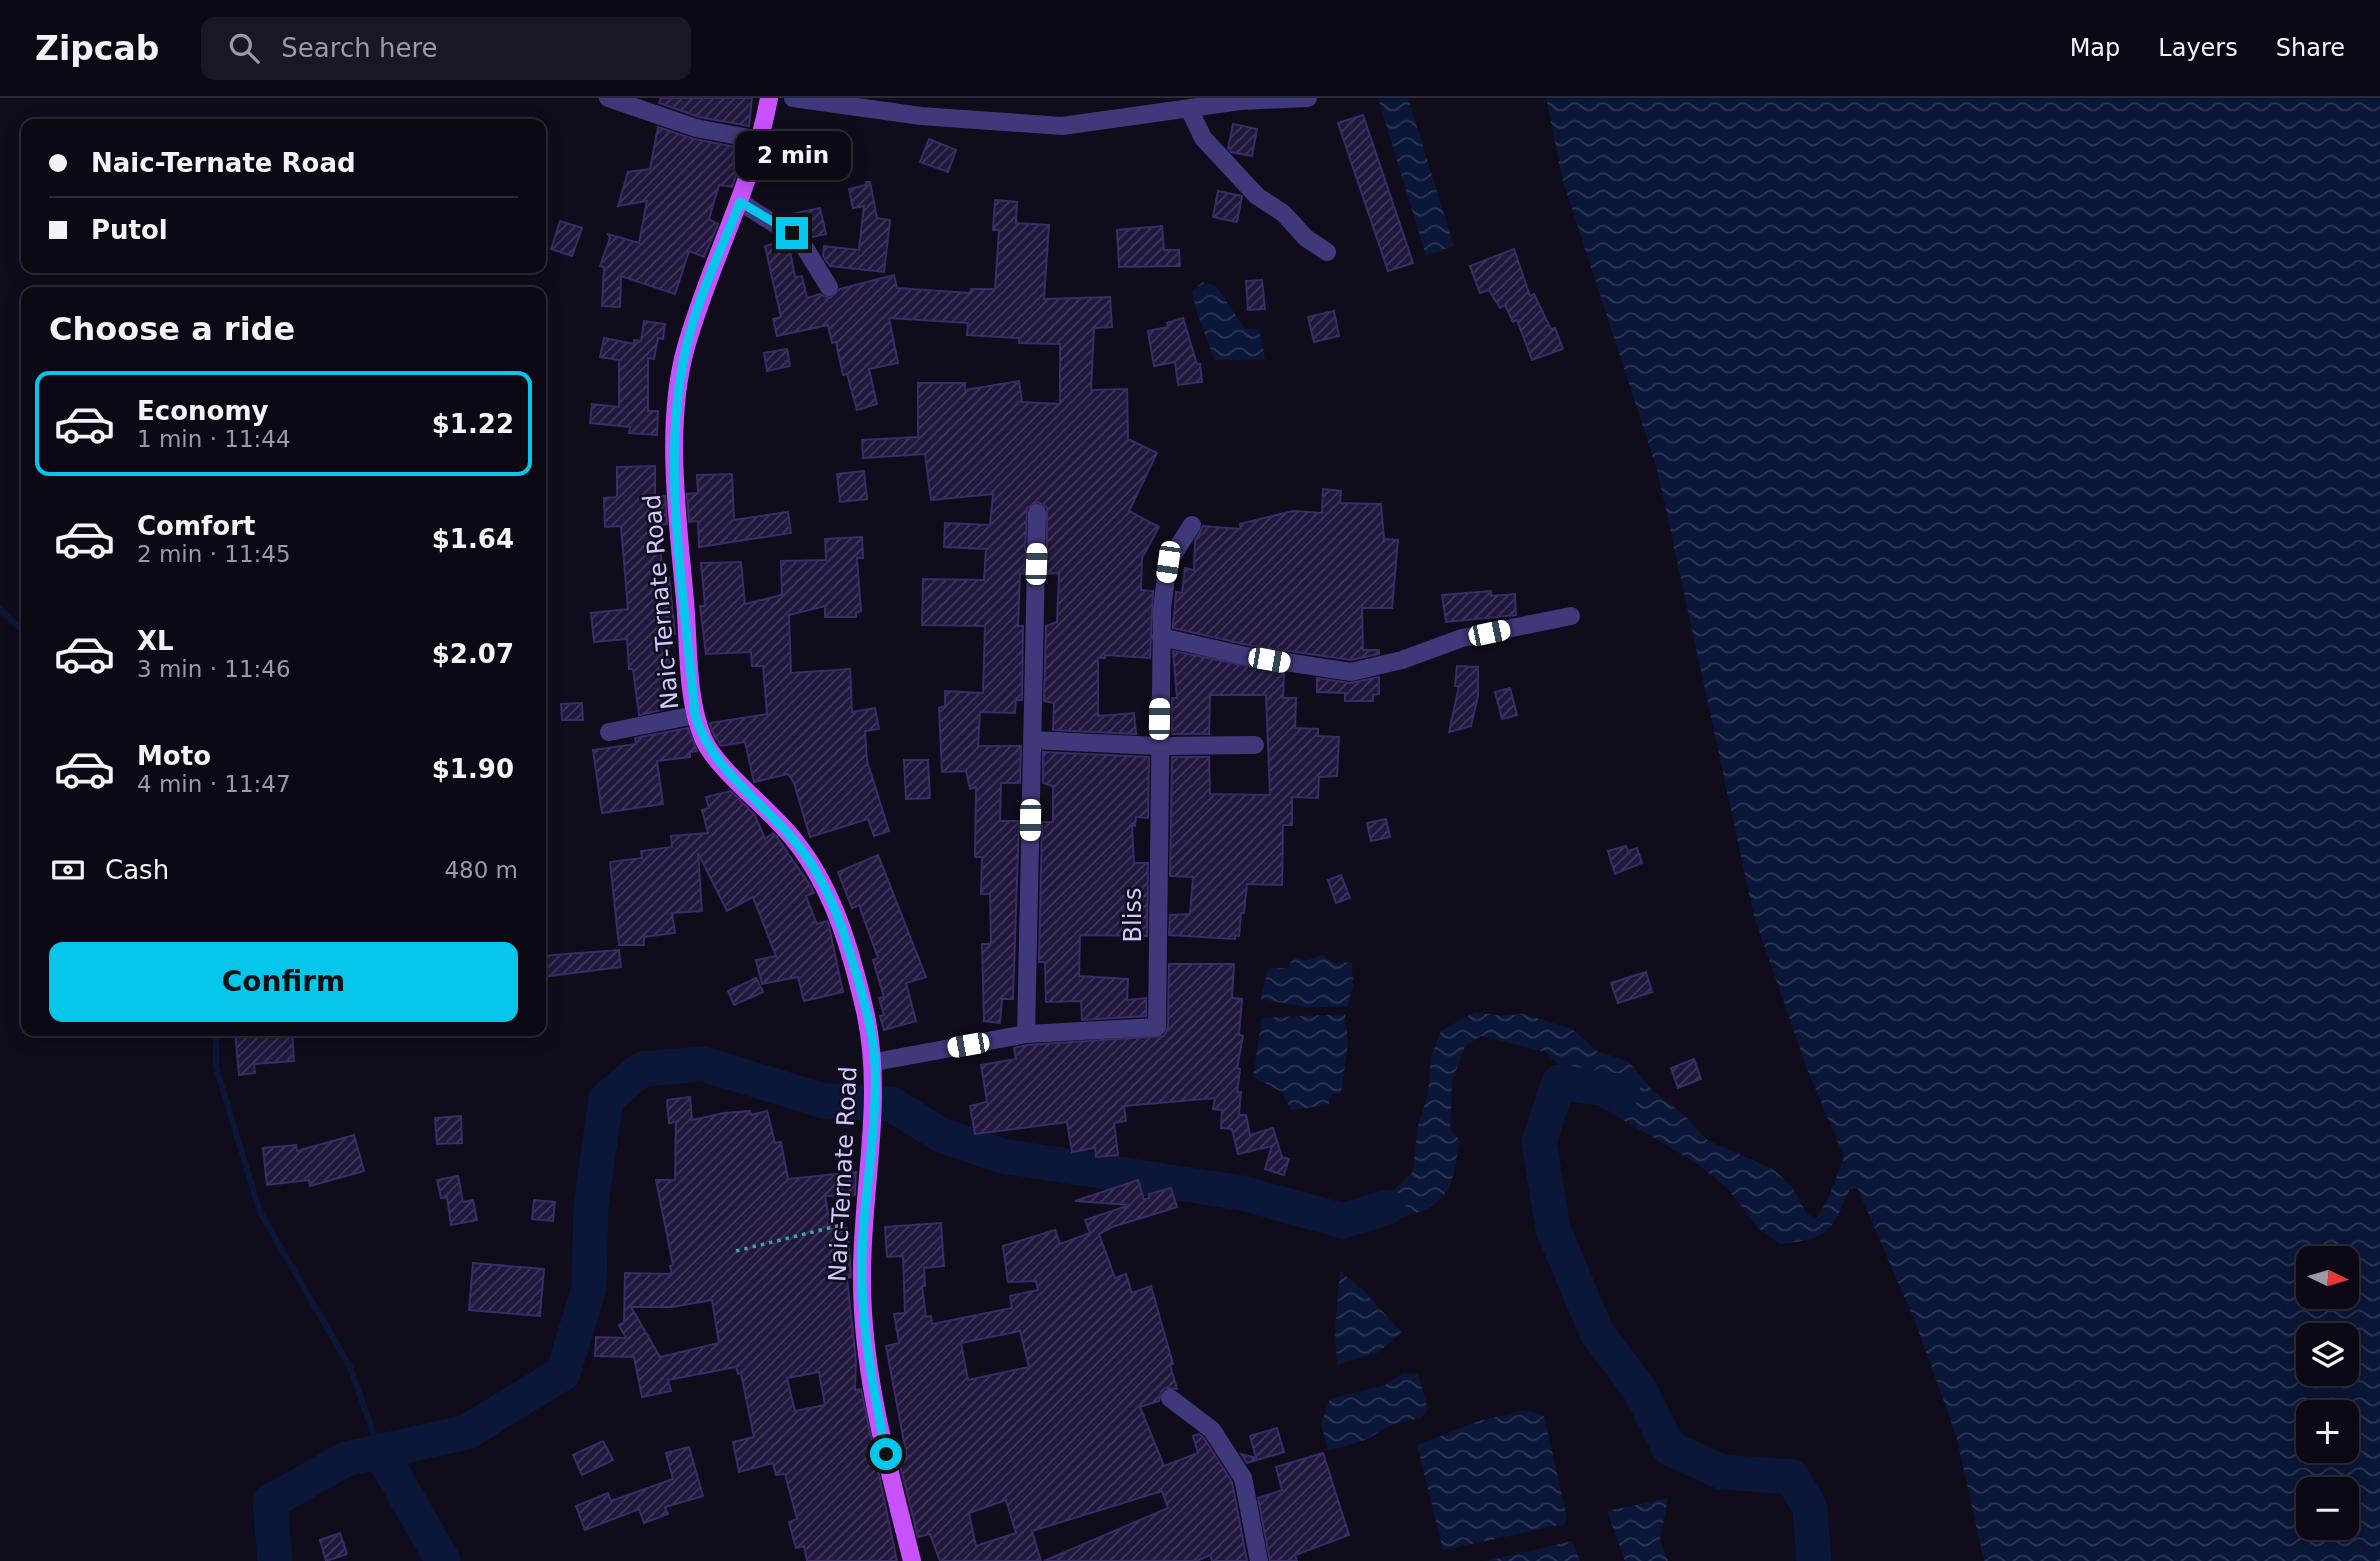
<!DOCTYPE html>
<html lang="en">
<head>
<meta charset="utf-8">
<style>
  :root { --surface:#0c0915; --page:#1a1722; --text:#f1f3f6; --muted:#9a9aa0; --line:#2c2a34; --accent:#06c6ec }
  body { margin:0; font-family:"DejaVu Sans",sans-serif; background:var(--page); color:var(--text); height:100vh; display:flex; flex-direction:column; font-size:26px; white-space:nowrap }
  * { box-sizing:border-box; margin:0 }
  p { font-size:23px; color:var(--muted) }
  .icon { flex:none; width:38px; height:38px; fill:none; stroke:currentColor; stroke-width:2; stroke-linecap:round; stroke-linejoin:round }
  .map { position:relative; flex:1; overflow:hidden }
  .panel { position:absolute; left:21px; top:189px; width:525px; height:749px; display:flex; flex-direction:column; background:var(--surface); border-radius:14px; box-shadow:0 4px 18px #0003,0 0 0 2px var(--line) }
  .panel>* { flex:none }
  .top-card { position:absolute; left:21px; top:21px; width:525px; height:154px; border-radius:14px; box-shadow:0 4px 18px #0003,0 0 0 2px var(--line); display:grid; align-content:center; height:154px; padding:0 28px; background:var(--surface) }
  .needle { width:46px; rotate:95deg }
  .tools { position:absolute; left:2296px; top:1148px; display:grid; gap:14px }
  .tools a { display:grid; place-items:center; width:63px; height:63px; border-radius:14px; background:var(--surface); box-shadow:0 4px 18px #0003,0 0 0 2px var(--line); font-size:35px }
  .end { position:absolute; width:32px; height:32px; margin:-16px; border:9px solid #06c6ec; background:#111; box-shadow:0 0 0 4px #111 }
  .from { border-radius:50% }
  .bubble { position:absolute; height:49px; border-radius:14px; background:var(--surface); box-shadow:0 4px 18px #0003,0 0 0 2px var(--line); font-size:23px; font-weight:700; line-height:49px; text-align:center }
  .car { position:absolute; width:21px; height:42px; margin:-21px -10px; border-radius:9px; box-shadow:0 0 5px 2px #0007; background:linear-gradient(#fff 24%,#345 0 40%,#fff 0 76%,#345 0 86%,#fff 0) }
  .top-card b { display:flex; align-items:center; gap:24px; height:66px; font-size:26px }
  .top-card b+b { border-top:2px solid var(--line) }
  .top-card i { width:18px; height:18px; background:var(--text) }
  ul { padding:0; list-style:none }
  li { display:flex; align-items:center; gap:21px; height:105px; margin:0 14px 10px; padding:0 14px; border:4px solid transparent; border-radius:14px }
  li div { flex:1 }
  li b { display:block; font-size:26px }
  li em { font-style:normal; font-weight:700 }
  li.active { border-color:var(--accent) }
  li>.icon { width:63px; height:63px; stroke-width:1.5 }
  h2 { padding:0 28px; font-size:32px; line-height:84px }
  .pay { display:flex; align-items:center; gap:18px; height:77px; padding:0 28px; font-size:26px }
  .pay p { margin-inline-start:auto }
  .button { display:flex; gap:14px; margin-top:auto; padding:14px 28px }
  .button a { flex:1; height:80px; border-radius:14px; background:var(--accent); color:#111; font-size:28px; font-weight:700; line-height:80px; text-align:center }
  header { display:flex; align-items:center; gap:42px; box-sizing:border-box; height:98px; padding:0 35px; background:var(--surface); border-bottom:2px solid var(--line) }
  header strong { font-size:33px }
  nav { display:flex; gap:38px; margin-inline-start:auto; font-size:24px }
  .search { width:490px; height:63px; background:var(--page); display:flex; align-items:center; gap:18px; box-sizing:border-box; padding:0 24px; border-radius:14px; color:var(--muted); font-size:26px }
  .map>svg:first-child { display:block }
  .water { fill:url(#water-waves); fill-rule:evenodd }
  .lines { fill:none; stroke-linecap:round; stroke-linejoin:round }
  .stream { stroke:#0a1738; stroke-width:6 }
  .river { stroke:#0a1738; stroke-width:35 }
  .building { fill:url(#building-hatch); stroke:#3b2b68; stroke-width:2; fill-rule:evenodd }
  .path { stroke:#30aaaa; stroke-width:3.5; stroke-dasharray:3.5 5; stroke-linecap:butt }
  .minor { stroke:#3f387a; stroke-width:18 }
  .major { stroke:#c752fb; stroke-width:18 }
  .route { stroke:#06c6ec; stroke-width:9 }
  .labels { text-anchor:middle; stroke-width:5; stroke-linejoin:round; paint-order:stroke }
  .street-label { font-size:24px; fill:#d2c8fe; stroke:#100c1c }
</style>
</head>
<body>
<header>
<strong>Zipcab</strong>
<div class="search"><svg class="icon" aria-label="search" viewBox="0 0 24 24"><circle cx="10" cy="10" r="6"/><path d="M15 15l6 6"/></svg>Search here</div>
<nav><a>Map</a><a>Layers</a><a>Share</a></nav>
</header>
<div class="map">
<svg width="2380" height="1463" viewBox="0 0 2380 1463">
  <defs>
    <pattern id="water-waves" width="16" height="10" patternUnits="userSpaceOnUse" patternTransform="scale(1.75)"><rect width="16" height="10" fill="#0a1738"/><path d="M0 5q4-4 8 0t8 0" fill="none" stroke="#2d3756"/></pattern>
    <pattern id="building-hatch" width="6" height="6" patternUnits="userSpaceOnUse" patternTransform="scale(1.75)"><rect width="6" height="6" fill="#22183d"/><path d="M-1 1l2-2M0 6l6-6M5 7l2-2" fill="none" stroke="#41385a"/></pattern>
  </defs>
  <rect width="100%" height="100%" fill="#100c1c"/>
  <g class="water">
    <polygon points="1378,0 1408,0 1454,148 1426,158"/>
    <path d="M1546,0h834v1463h-396l-28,-126 -40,-111 -59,-137 -7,2c-20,44 -20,50 -70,55l-22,-16 -30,-39 -30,-25 -109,-64 -29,-35 -15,-13 -64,-16 -16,10 -13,37 -2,46 10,12c-4,15 -5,35 -12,48 -17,31 -75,35 -105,32l46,-26 24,-24 5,-45 10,-32 3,-37 10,-26 34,-19 27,4 22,-2 48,15 25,22 32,11 25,30 29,22 24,26 66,29 20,19 13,25 10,6 12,-20 16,-42 -38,-91 -52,-150 -96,-443 -96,-295zM2308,1160h39v39h-39zM2308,1237h39v39h-39zM2308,1314h39v39h-39zM2308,1391h39v39h-39z"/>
    <path d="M1203,184l13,4 29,43 14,-1 6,32h-51c-7,-24 -18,-44 -22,-69z"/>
    <polygon points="1323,857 1333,865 1352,864 1353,888 1347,909 1306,909 1261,901 1268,870 1287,870 1295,858 1305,863"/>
    <polygon points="1345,916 1348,945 1341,995 1333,995 1328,1007 1291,1012 1282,994 1253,979 1262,920"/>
    <polygon points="1340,1173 1365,1194 1402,1235 1377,1255 1337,1267 1335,1231"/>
    <polygon points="1403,1275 1418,1276 1428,1311 1421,1320 1394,1326 1365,1342 1328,1353 1321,1326 1330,1301 1385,1287"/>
    <polygon points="1526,1312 1544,1318 1567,1419 1564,1426 1443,1452 1417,1347 1479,1323"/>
    <polygon points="1668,1400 1660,1442 1668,1463 1625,1463 1607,1413"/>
    <polygon points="1572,1443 1580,1463 1486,1463"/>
  </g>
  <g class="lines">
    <g class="stream">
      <polyline points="0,511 26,536"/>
      <polyline points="216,933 216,969 260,1114 350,1269 380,1353"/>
    </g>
    <g class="river">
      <polyline points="1623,994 1559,984 1539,1044 1553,1131 1597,1235 1640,1292 1669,1350 1722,1374 1792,1379 1810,1410 1814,1463"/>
      <polyline points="380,1353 443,1463"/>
      <polyline points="275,1463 270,1404 346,1361 467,1334 563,1275 589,1190 591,1107 606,1001 642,971 703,966 824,1003 891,1006 941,1037 1002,1058 1242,1095 1343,1123 1388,1109"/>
    </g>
  </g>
  <g class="building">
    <polygon points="661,0 752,0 749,28 699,19 659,5"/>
    <polygon points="1363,17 1413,165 1388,173 1338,25"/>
    <polygon points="1233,26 1257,31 1252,58 1231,54 1228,50"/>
    <polygon points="658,29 694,41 741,50 739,69 732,89 719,87 709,121 718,126 704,159 689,153 675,196 621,178 620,209 602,208 604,169 600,168 610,140 608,136 639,145 647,103 618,108 628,74 650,71"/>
    <polygon points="929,41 956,52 948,74 920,64"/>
    <polygon points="866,84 870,84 877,120 890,122 884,174 830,168 823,158 824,148 859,152 864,108 853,110 849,91 866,87"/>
    <polygon points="1218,93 1242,98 1237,124 1213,119"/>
    <polygon points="995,102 1017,104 1016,125 1049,127 1044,201 1110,199 1112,229 1094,230 1091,292 1127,291 1128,341 1157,355 1129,413 1159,429 1142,460 1141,492 1153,493 1150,560 1105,557 1105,560 1098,560 1098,618 1134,615 1136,636 1053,632 1054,605 1044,603 1046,528 1057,524 1059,475 1047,476 1047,410 1038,404 1027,410 1024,476 1020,475 1018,528 1023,528 1022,602 1016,602 1015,615 980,614 978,648 1021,648 1020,685 1001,685 1000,723 1019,723 1013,901 1002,901 1000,925 984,923 982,846 991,846 990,796 981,796 982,759 975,759 976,689 970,691 966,673 942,674 939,610 945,608 945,593 983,595 985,528 922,527 923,481 984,482 986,451 944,449 945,425 990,427 993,396 931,402 925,356 863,360 862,342 918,339 918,285 965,285 965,292 1019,283 1022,304 1060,306 1060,246 1019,245 1019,240 967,237 968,225 889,220 898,265 869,271 877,306 857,312 847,276 843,277 836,244 832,245 828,227 777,238 773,221 781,219 765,148 782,144 789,148 795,179 802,178 807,200 820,196 830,200 840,191 894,177 897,190 970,195 971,191 995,191 999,132 993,132"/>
    <polygon points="820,110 826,136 812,139 799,128 796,115"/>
    <polygon points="560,123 582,130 572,158 551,151"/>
    <polygon points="1162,128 1164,152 1179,152 1180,168 1119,169 1117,132"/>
    <polygon points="1514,151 1530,198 1534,196 1551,231 1555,230 1563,251 1532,262 1517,222 1513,224 1505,207 1500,210 1489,192 1480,195 1470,168"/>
    <polygon points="1262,182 1265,211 1248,212 1246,183"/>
    <polygon points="1334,213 1339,238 1314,244 1308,219"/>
    <polygon points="1183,220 1197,266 1200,266 1202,284 1178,287 1175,264 1154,268 1148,233 1168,229 1167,225"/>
    <polygon points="644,223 665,226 663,241 658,240 654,261 648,260 648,313 658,313 657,337 629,335 630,329 590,325 592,306 619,309 619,262 600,259 604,240 634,246 634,242 641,243"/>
    <polygon points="787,251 790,268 767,273 764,255"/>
    <polygon points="655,368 655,399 665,398 667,426 658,427 663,479 669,479 675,536 668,536 670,568 661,569 666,611 639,617 633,571 629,571 627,541 594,544 591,515 628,511 621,428 605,429 604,400 617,399 617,369"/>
    <polygon points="864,373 867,401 840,404 837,376"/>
    <polygon points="732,376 734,422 788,414 791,435 699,449 698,423 689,424 687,396 698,395 697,377"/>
    <polygon points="1323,391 1341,393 1340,405 1381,406 1384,441 1398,442 1392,510 1362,510 1363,552 1379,552 1379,556 1351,562 1248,547 1173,530 1176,494 1182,495 1185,470 1194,472 1195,443 1203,428 1241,431 1240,426 1293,413 1322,415"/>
    <polygon points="862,439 863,460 857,460 861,513 856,515 856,519 825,519 825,508 789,517 791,575 850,571 852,614 875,610 879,631 865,633 867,663 889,733 874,738 868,721 810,739 794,685 788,676 754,684 745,644 721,648 713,635 710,625 767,616 763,568 752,568 751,554 706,556 700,508 705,508 701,465 741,464 745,506 782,497 781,463 826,462 825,441"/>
    <polygon points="1491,493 1491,498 1515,496 1516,517 1446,524 1442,497"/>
    <polygon points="1173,553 1284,575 1283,600 1296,600 1295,630 1318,631 1318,638 1339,639 1337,678 1319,679 1318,700 1292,699 1292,727 1283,727 1282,787 1247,786 1244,815 1241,815 1239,838 1235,837 1235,841 1169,837 1170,817 1190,816 1193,779 1170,778 1172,659 1209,659 1210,696 1270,697 1266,597 1210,597 1209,636 1172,636 1172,600 1177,600"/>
    <polygon points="1457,568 1478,569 1478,598 1471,628 1449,634 1459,588 1455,588"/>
    <polygon points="1379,579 1379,596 1373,597 1373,603 1345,603 1345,595 1317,594 1317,580 1350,585"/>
    <polygon points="1510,590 1517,617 1502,621 1495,594"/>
    <polygon points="582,605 583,622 562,622 561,606"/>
    <polygon points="688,630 697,653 690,654 690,659 657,663 663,706 602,715 593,652 636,646 635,640"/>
    <polygon points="1043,654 1149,659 1148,720 1136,719 1135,728 1132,727 1134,765 1148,765 1147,838 1080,837 1079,878 1128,881 1127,902 1146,900 1146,918 1082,922 1081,903 1046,904 1045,864 1039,864 1042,724 1053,724 1053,688 1043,685"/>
    <polygon points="904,662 928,662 930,700 906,701"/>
    <polygon points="731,693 755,717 765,741 773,735 776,738 810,787 814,795 806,798 817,826 827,823 829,828 843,894 804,903 798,879 762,886 756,862 776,858 753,799 727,813 698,755 702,813 672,815 675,835 644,839 644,847 619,847 610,764 642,760 641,753 672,749 671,738 708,735 702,712 709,710 706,699"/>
    <polygon points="1386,721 1390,739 1371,743 1367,725"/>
    <polygon points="1626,748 1628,753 1637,750 1642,765 1615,776 1608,753"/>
    <polygon points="878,757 926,879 906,885 916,923 884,932 880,918 884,917 879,900 884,899 873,862 878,860 859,807 852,810 838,774"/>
    <polygon points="1341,777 1350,800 1336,805 1328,782"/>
    <polygon points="619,852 621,869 541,879 541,858"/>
    <polygon points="1169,866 1234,866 1232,900 1242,901 1239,937 1243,938 1237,970 1240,971 1237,994 1241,994 1239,1017 1246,1017 1250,1037 1273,1030 1282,1059 1289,1061 1284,1077 1265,1071 1272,1048 1238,1056 1232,1031 1221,1030 1222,1012 1213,1011 1215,1000 1124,1008 1126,1023 1114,1025 1118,1057 1096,1059 1095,1050 1072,1054 1067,1024 975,1036 970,1008 987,1004 981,967 1016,961 1014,950 1027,947 1164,938 1168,929"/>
    <polygon points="1646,874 1652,894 1618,905 1611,885"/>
    <polygon points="756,880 763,894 734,907 728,893"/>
    <polygon points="235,933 292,933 294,963 254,966 255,975 239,977"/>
    <polygon points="1694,961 1701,981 1678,990 1671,970"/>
    <path d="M690,999l2,23 32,-7 26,-2 1,4 16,-4 8,32 6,-1 7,37 68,-7 -1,23 -30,1 6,33 16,-1 4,45v4l-4,1 9,83 -1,29 6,-1 36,172h-90l-3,-15 -8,2 -7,-26 8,-3 -12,-45 -9,1 -3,-12 -34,9 -6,-30 21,-5 -13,-64 -3,1 -2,-7 -68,13 3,11 -29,6 -8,-40 -39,-1 1,-19 30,1 -7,-13 5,-3 1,-49 47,1 -2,-8 3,-1 -17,-85h19l1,-58 -7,1 -2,-23zM712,1202l7,43 -59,14 -29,-50h41zM819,1274l6,33 -30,6 -8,-33z"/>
    <polygon points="461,1018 462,1045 437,1046 435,1020"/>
    <polygon points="354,1037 364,1073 310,1088 309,1082 267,1087 263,1050 296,1047 297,1053"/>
    <polygon points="458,1078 463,1104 473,1102 477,1122 451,1127 447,1099 441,1100 437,1082"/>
    <path d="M1138,1082l6,20 5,-2v-4l22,-6 6,19 -65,20 -13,7 16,44 11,-4 6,19 19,-7 22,78 -3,1 7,24 -12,-1 -4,4 -2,9 -19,6 24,59 34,-13 -5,-17 6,-2 5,4 28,44 15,79h-35l-2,-6 -13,6h-153l124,-53 -6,-17 -130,40 9,30h-101l-10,-27 -12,3 -19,-77 8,-2 -21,-112 13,-3 -5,-29 11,-1 -2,-57 -16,1 -2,-30 56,-4 3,43 -20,2 1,18h-3l4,31 5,-1 1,8 80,-16 -2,-12 28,-6 -2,-9 -28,1 -5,-36 52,-16 5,14 30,-11 -5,-13 45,-15 -55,-4zM1020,1233l9,36 -61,13 -7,-37zM1006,1402l10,33 -40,13 -7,-33z"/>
    <polygon points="534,1102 555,1104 553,1123 532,1121"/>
    <polygon points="473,1165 544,1171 540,1218 469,1212"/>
    <polygon points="1277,1330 1284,1354 1247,1365 1241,1356 1256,1360 1250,1338"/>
    <polygon points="603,1343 613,1362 582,1377 573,1357"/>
    <polygon points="689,1349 703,1398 665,1409 668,1416 644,1425 639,1411 585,1432 576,1408 608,1395 611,1403 673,1381 666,1355"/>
    <polygon points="1323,1355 1349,1437 1295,1457 1297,1463 1270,1463 1258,1400 1282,1392 1276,1369"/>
    <polygon points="340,1435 347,1456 326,1463 320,1442"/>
  </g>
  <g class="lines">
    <polyline class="path" points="736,1153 845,1126"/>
    <g class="minor">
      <polyline points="608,0 696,30 760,42"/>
      <polyline points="793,0 921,18 1062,28 1240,3 1308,0"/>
      <polyline points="1189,11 1203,40 1257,98 1283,115 1306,140 1327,154"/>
      <polyline points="740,104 800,142 829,189"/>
      <polyline points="1161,539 1246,558 1351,574 1402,562 1462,540 1571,518"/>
      <polyline points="609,634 695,617"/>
      <polyline points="1032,642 1158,648 1255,647"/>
      <polyline points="1026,936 1037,415"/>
      <polyline points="875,964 1026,936 1157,929 1162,511 1168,464 1192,427"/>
      <polyline points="1170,1300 1212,1332 1243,1380 1259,1463"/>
    </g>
    <path class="major" d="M769,0c-16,87 -59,164 -83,249 -22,78 -8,174 -1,254 4,43 1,96 18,137 14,33 68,71 92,103 39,49 56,110 70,170 20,89 -4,179 -3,269 0,95 27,189 50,281"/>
  </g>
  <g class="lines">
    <path class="route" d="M792,135l-52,-31c-19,48 -44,99 -55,150 -25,114 0,248 10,363 15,52 63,83 97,123 28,32 45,72 57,112 11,36 24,77 26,114 3,72 -15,145 -13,217 1,59 13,115 24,173"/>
  </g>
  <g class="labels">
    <g class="street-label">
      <text transform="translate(661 504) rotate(-95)" y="8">Naic-Ternate Road</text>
      <text transform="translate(1133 817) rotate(-90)" y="8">Bliss</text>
      <text transform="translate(843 1076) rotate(-87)" y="8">Naic-Ternate Road</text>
    </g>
  </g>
</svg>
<div class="tools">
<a><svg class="needle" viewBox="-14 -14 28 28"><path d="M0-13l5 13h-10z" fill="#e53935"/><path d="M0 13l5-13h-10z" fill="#9a9aa0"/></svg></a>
<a><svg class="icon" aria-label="layers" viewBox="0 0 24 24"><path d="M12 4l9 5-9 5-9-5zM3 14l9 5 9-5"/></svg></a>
<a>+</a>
<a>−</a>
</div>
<i class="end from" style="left:886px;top:1356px"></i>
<i class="end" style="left:792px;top:135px"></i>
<div class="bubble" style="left:735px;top:33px;width:116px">2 min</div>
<i class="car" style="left:1168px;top:464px;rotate:188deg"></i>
<i class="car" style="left:1036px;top:466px;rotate:2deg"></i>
<i class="car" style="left:1489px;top:535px;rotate:78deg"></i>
<i class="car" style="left:1269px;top:562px;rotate:100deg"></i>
<i class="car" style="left:1159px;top:621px;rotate:1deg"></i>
<i class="car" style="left:1030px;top:722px;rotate:181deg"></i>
<i class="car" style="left:968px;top:947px;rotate:260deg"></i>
<div class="top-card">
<b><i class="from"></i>Naic-Ternate Road</b>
<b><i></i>Putol</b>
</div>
<section class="panel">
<h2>Choose a ride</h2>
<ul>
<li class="active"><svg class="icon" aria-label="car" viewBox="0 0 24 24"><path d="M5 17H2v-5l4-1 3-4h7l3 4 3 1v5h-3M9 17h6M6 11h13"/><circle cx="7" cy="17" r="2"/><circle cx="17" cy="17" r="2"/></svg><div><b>Economy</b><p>1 min · 11:44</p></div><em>$1.22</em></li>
<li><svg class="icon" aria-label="car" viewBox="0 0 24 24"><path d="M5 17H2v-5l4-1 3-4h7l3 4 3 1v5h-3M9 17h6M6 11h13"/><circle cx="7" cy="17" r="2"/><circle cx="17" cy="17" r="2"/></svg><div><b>Comfort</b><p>2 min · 11:45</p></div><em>$1.64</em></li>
<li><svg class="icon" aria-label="car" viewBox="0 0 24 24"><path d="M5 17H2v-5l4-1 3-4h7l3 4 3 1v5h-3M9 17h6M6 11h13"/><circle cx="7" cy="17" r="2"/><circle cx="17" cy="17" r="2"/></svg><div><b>XL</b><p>3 min · 11:46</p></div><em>$2.07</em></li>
<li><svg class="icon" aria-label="car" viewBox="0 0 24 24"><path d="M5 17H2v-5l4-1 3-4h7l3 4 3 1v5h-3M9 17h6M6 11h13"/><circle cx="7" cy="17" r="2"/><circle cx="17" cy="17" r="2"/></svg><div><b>Moto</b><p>4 min · 11:47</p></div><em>$1.90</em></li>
</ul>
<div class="pay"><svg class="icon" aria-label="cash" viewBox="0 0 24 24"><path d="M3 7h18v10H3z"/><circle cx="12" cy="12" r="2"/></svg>Cash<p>480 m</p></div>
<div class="button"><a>Confirm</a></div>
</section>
</div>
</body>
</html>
